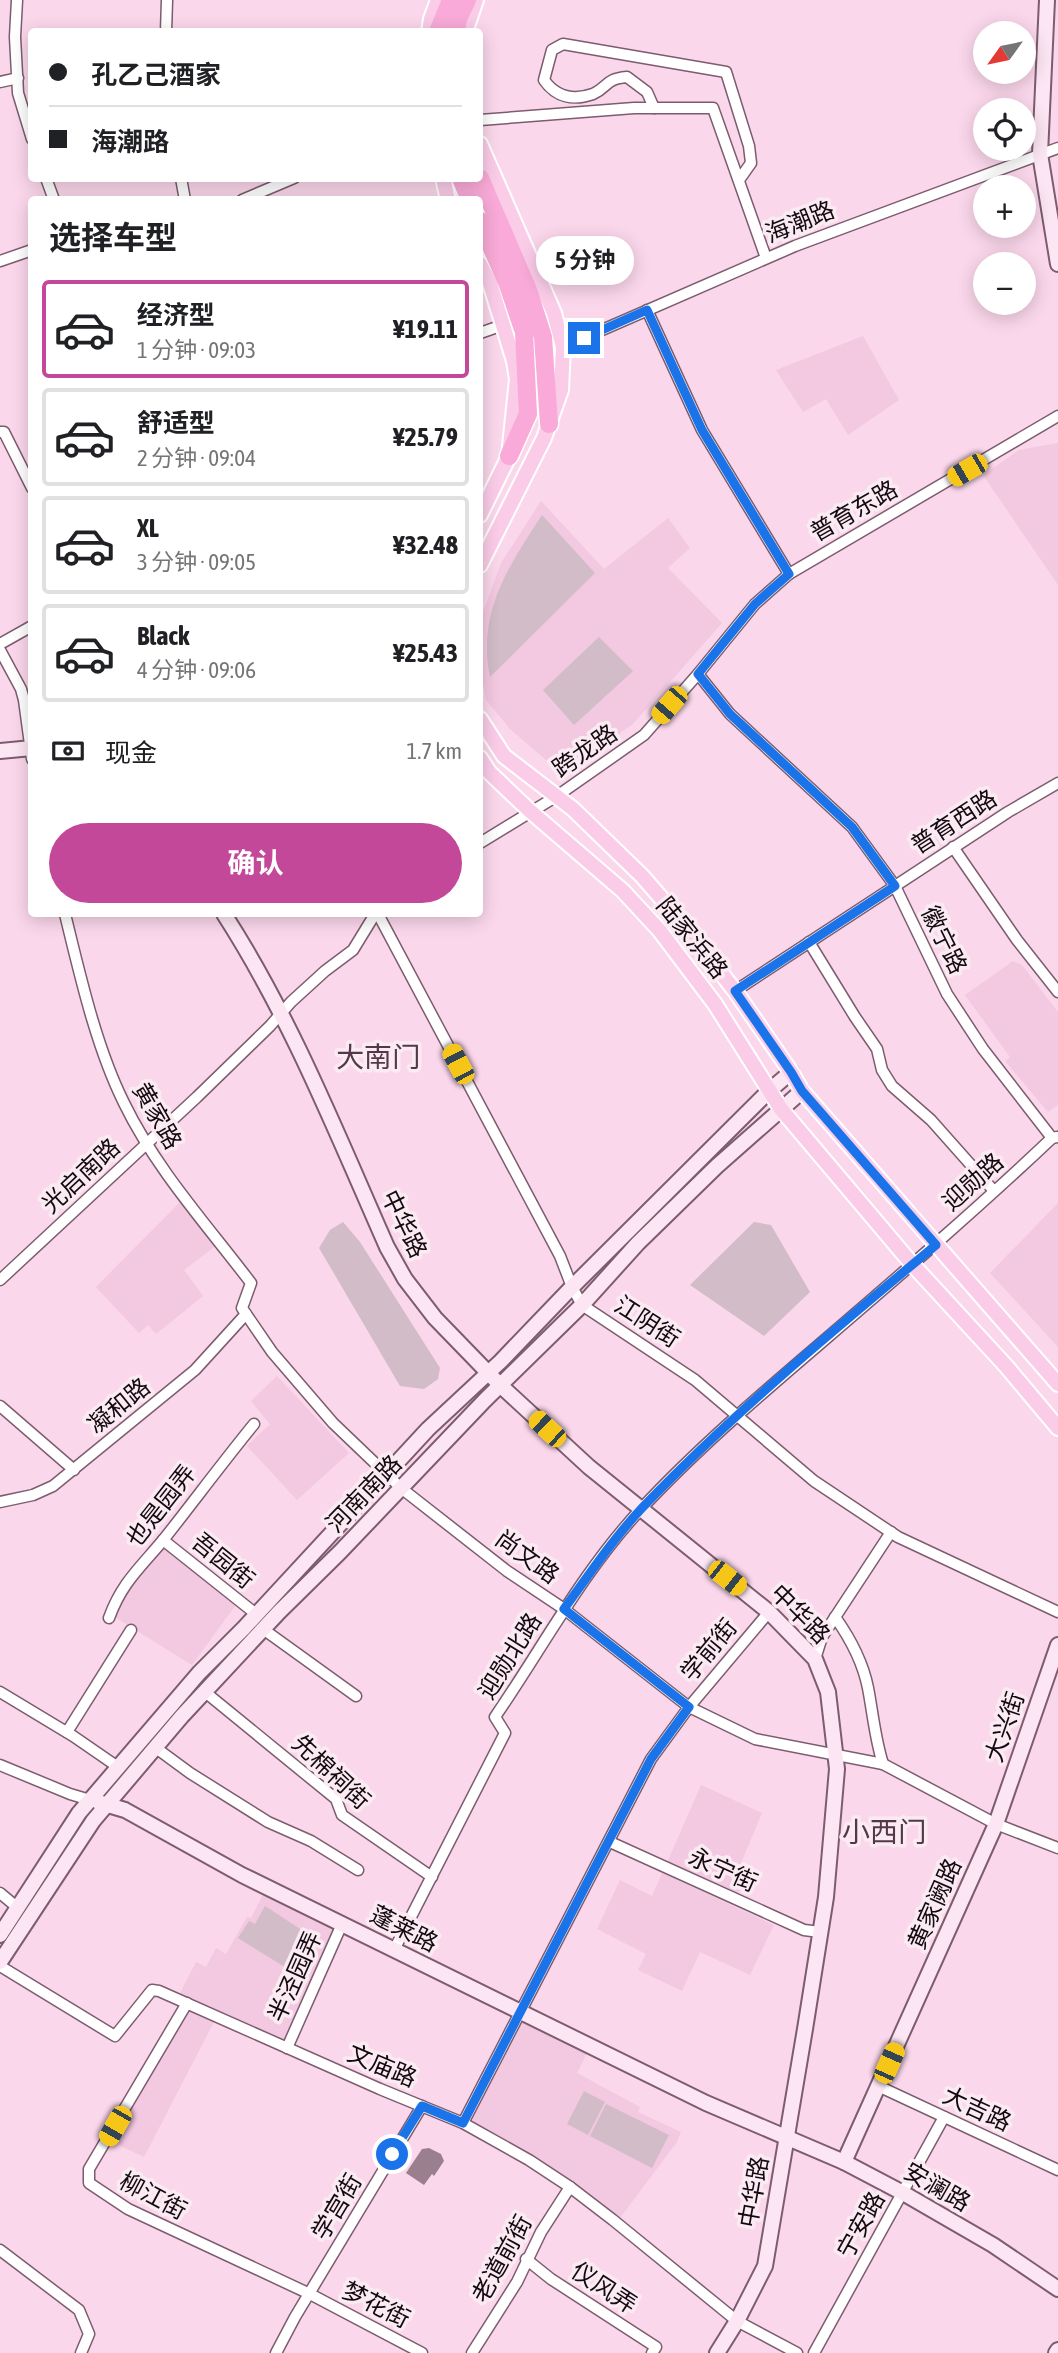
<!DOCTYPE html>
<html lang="zh">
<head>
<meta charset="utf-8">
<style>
  :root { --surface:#fff; --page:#f2f2f2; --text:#202124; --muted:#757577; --line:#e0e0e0; --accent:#c44899 }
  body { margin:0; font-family:"Asap Condensed","Noto Sans SC",sans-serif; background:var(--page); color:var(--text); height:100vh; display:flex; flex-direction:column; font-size:26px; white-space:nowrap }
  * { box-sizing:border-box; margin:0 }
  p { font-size:23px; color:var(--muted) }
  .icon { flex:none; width:38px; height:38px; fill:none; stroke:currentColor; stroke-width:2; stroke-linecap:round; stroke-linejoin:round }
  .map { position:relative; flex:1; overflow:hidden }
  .sheet { position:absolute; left:28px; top:196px; width:455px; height:721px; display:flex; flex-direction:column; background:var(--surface); border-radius:7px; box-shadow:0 4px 18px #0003 }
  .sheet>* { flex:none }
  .hud { position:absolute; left:28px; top:28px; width:455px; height:154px; border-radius:7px; box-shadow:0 4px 18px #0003; display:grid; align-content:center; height:154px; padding:0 21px; background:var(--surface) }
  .needle { width:46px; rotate:237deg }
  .tools { position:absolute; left:973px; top:21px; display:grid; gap:14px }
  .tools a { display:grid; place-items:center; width:63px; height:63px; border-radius:50%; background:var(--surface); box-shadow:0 4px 18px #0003; font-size:35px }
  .end { position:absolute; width:32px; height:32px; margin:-16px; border:9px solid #1a73e8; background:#fff; box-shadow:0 0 0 4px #fff }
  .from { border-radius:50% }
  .bubble { position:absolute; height:49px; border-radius:24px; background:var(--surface); box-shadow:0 4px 18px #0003; font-size:23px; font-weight:700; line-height:49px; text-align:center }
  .car { position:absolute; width:21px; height:42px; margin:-21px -10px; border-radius:9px; box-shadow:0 0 5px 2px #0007; background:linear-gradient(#f5c518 24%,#345 0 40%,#f5c518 0 76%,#345 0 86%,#f5c518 0) }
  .hud b { display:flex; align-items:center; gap:24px; height:66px; font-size:26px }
  .hud b+b { border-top:2px solid var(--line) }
  .hud i { width:18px; height:18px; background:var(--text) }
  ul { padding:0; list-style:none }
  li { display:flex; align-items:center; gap:21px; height:98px; margin:0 14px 10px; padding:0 7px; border:4px solid var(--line); border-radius:7px }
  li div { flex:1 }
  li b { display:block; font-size:26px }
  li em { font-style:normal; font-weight:700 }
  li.current { border-color:var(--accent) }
  li>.icon { width:63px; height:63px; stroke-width:1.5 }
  h2 { padding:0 21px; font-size:32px; line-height:84px }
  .pay { display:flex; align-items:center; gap:18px; height:77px; padding:0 21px; font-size:26px }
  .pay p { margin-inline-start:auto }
  .primary-button { display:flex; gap:14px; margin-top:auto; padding:14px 21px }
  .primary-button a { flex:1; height:80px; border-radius:42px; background:var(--accent); color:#fff; font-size:28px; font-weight:700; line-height:80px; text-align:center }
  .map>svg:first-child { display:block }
  .built { fill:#f3c8e1 }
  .green { fill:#d1bcc7 }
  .water { fill:#9a7f8e }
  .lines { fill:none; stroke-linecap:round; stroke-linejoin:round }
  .street-casing { stroke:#7c5c6e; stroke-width:13 }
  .secondary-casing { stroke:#7c5c6e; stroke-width:18 }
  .primary-casing { stroke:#fff; stroke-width:18 }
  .highway-casing { stroke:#fff; stroke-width:21 }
  .street { stroke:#fff; stroke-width:10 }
  .secondary { stroke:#fde6f3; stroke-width:14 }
  .primary { stroke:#fbcce8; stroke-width:14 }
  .highway { stroke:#f9aad8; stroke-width:18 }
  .route { stroke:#1a73e8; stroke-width:9 }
  .labels { text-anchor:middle; stroke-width:7; stroke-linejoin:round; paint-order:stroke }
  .street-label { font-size:24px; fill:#150910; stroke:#faebf3 }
  .quarter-label { font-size:28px; fill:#543748; stroke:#faebf3 }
</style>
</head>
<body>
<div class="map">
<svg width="1058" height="2353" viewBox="0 0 1058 2353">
  <rect width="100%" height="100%" fill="#fbd7eb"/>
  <g class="built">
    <polygon points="863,336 899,400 848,435 826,399 803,412 776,370"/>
    <polygon points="1058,443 1058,585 983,475 1019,450"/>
    <polygon points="541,501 604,569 668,518 690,548 668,568 722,623 633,724 561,773 510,729 486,700 480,665 483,612 501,563"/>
    <polygon points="1013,961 1022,965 1058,1012 1058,1105 1048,1112 1005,1061 1010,1057 965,995"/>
    <polygon points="183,1199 218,1244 184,1270 203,1296 156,1334 148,1325 139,1333 96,1287"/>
    <polygon points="1058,1203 1058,1347 990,1273"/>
    <polygon points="277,1376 349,1453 297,1500 247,1446 270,1424 251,1401"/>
    <polygon points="164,1547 235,1606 192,1665 113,1616 129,1585"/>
    <polygon points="701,1785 762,1813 741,1863 749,1867 737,1896 666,1865"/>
    <polygon points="662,1873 774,1925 750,1975 700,1952 682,1991 638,1970 646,1954 597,1929 620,1880 652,1896"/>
    <polygon points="265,1891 335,1927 285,2044 217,2016 144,2157 110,2141 187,2004 177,1999 196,1962 206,1967 216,1948 226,1954 247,1917 251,1918"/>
    <polygon points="522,2019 588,2051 577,2073 640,2107 638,2112 681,2132 677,2142 620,2218 577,2185 530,2155 474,2124 472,2116"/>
  </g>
  <g class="green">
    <path d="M542,515l53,58 -105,104c-13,-65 18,-110 52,-162z"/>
    <polygon points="599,637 633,671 574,725 543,690"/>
    <polygon points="343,1222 360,1242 440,1368 438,1379 424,1389 400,1386 319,1248 330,1230"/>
    <polygon points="754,1222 771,1225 810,1292 764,1336 690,1285"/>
    <polygon points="265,1906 317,1940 296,1974 238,1938 249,1921 255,1924"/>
    <polygon points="584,2091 605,2102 588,2135 567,2124"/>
    <polygon points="606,2104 669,2135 652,2168 590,2136"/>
  </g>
  <polygon class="water" points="429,2148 441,2154 444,2161 434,2176 432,2174 424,2185 406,2173 422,2149"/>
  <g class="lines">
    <g class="street-casing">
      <g id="street">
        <polyline points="17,0 15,37 18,93 32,139"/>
        <polyline points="166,32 167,0"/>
        <polyline points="0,82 18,78"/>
        <path d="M654,108l-7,-16 -20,-15c-23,2 -18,10 -34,17 -20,7 -37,3 -49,-14l8,-30 11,-6 163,28 23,74 2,17 -12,17"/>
        <polyline points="480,120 634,108 713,108 766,258"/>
        <polyline points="46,178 54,200"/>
        <polyline points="181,178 185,200"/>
        <polyline points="242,200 294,178"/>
        <polyline points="0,261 32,250"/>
        <polyline points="647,310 702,430 789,574"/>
        <polyline points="480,333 503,325"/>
        <polyline points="563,347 795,246 1058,148"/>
        <polyline points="0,432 4,432 32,488"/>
        <polyline points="0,644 32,626"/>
        <polyline points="0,650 21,689 24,700 32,759"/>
        <polyline points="698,674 730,714 852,827 895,886 947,994 983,1049 1052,1138 1057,1137"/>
        <polyline points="480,843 557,796 644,735 698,674 755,604 789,574 1058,416"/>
        <polyline points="953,847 1017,940 1058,992"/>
        <path d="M65,914c15,61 31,133 59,189 32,66 83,122 127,180l-9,25 4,6 26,38 61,71 68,65 106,83 57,38 125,98 66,32 128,25 113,60 62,24"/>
        <polyline points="378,914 560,1256 572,1287 582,1305 695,1380 814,1481 898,1537 1058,1612"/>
        <polyline points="809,942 855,1017 877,1049 882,1070 892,1086 931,1120 994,1191"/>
        <polyline points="735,991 1008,812 1058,783"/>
        <polyline points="0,1280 197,1097 270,1026 291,1002 325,971 353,950 375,914"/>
        <polyline points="0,1406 74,1470"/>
        <polyline points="0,1502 33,1495 53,1486 195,1370 246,1314"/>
        <polyline points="163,1540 256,1614"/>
        <path d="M835,1617c15,21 28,46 33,71 5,26 7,51 15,76"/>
        <path d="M109,1618c13,-36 32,-51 55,-79 30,-38 59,-77 90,-115"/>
        <polyline points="263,1629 356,1696"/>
        <polyline points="815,1659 822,1637 891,1532"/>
        <polyline points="0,1692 73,1736 118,1767"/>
        <polyline points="205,1692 336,1799 342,1815 432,1877"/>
        <polyline points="67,1732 131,1630"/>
        <polyline points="156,1748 190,1773 268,1822 311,1841 358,1870"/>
        <polyline points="0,1765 70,1794 90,1800"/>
        <polyline points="610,1842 804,1930 820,1932"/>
        <polyline points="0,1893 18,1908"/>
        <path d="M394,1950l111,-217 -10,-16c48,-70 88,-146 146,-208 56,-60 118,-113 180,-166 78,-67 156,-134 231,-205"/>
        <polyline points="0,1966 115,2036 152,1990 159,1991 380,2089 463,2123 529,2160 570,2187 613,2220 737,2321 797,2353"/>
        <polyline points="187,2003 89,2169 89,2183 128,2209 310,2294 422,2353"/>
        <polyline points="287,2048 342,1924"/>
        <polyline points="878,2086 1058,2170"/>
        <polyline points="463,2123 651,1759 689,1707 769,1612"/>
        <polyline points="0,2250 79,2310 89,2334 81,2353"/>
        <polyline points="526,2259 551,2279 656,2347 652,2353"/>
        <polyline points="276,2353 295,2317 422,2106"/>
        <polyline points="472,2353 517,2282 541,2232 570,2187"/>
        <polyline points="814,2353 944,2117"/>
      </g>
    </g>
    <g class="secondary-casing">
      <g id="secondary">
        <polyline points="1047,0 1040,154 1058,264"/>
        <polyline points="0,751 32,748"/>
        <path d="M224,914c67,104 113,220 163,333l18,32 30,39 65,67 89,82 180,145 46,47 13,33 9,77 -11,128 -21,132 -40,237 -28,55 -20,32"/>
        <polyline points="98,1802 125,1810 242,1875 706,2103 844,2162 903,2193 993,2245 1058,2289"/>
        <polyline points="0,1935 79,1813 199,1673 244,1628 428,1429 501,1361 572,1287 769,1091 791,1072"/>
        <polyline points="0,1962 93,1821 182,1716 279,1612 340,1552 485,1400 582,1305 638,1243 717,1166 802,1091"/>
        <polyline points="844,2162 996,1824 1058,1645"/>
        <polyline points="1056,2353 1058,2350"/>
      </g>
    </g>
    <g class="primary-casing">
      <g id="primary">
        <polyline points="429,32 431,19 438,0"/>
        <polyline points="465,32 476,0"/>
        <polyline points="480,144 554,313 563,347 561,390 544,438 480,565"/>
        <polyline points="443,178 448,200"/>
        <polyline points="480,264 490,283 514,361 517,379 509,456 480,515"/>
        <polyline points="480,719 504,756 573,809 642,876 682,922 735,991 791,1072 802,1091 1058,1384"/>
        <polyline points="480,758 489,772 530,811 623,891 660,931 715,1004 781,1109 912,1264 1006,1366 1058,1428"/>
      </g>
    </g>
    <g class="highway-casing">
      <g id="highway">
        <polyline points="438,32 451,0"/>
        <polyline points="456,32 458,19 467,0"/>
        <polyline points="461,178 470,200"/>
        <polyline points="480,178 528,290 543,337 549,424"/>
        <polyline points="480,221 508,285 524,332 528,414 509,456"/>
      </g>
    </g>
    <use href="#street" class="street"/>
    <use href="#secondary" class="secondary"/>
    <use href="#primary" class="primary"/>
    <use href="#highway" class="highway"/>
  </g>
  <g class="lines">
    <path class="route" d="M392,2154l30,-48 41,17 188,-364 38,-52 -125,-98c25,-34 49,-70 78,-101 91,-95 193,-179 294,-263l-134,-154 -11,-19 -56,-81 160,-105 -43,-59 -122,-113 -32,-40 57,-70 34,-30 -87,-144 -55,-120 -63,28"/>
  </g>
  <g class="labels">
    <g class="street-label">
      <text transform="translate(800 222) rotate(-22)" y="8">海潮路</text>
      <text transform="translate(854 511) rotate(-30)" y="8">普育东路</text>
      <text transform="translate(585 751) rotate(-35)" y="8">跨龙路</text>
      <text transform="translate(954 822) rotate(-33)" y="8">普育西路</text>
      <text transform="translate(692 938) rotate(51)" y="8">陆家浜路</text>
      <text transform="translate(944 940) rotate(64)" y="8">徽宁路</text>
      <text transform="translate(157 1116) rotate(60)" y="8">黄家路</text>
      <text transform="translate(81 1176) rotate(-43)" y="8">光启南路</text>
      <text transform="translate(973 1182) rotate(-42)" y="8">迎勋路</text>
      <text transform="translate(404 1224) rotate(64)" y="8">中华路</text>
      <text transform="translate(647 1322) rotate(33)" y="8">江阴街</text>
      <text transform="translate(119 1406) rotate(-39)" y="8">凝和路</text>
      <text transform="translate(364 1494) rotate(-46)" y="8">河南南路</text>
      <text transform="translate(161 1506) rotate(-52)" y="8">也是园弄</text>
      <text transform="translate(527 1557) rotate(36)" y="8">尚文路</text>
      <text transform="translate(223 1561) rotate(39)" y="8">吾园街</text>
      <text transform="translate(800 1614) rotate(45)" y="8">中华路</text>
      <text transform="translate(709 1650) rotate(-50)" y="8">学前街</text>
      <text transform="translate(510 1656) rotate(-58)" y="8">迎勋北路</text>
      <text transform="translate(1005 1727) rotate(-71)" y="8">大兴街</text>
      <text transform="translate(331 1772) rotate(43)" y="8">先棉祠街</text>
      <text transform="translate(723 1870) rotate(24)" y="8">永宁街</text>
      <text transform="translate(935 1904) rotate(-66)" y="8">黄家阙路</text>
      <text transform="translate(404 1929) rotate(27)" y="8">蓬莱路</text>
      <text transform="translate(295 1977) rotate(-66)" y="8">半泾园弄</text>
      <text transform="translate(382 2066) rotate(23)" y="8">文庙路</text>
      <text transform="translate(977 2109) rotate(25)" y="8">大吉路</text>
      <text transform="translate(937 2187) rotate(30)" y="8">安澜路</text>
      <text transform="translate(754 2192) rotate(-80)" y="8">中华路</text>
      <text transform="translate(153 2196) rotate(28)" y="8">柳江街</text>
      <text transform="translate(337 2207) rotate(-59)" y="8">学宫街</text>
      <text transform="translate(861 2225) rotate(-61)" y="8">宁安路</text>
      <text transform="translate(502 2259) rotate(-61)" y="8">老道前街</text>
      <text transform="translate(604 2288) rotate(33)" y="8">仪风弄</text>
      <text transform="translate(376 2305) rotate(27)" y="8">梦花街</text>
    </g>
    <g class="quarter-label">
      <text x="378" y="1067">大南门</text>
      <text x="884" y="1842">小西门</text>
    </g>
  </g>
</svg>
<div class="tools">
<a><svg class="needle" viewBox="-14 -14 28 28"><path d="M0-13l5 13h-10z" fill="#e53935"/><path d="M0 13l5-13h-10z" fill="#757577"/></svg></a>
<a><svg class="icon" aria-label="locate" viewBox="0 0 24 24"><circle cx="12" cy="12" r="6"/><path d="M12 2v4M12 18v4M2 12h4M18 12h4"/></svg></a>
<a>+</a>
<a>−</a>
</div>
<i class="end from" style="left:392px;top:2154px"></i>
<i class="end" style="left:584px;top:338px"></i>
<div class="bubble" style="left:536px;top:236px;width:98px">5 分钟</div>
<i class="car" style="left:967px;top:470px;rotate:240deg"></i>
<i class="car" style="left:669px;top:705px;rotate:221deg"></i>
<i class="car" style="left:458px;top:1064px;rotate:332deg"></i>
<i class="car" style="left:547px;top:1429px;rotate:313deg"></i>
<i class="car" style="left:727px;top:1578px;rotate:128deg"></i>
<i class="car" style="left:889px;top:2063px;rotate:24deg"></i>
<i class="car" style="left:115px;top:2126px;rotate:210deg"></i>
<div class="hud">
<b><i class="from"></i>孔乙己酒家</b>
<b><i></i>海潮路</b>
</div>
<section class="sheet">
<h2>选择车型</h2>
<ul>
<li class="current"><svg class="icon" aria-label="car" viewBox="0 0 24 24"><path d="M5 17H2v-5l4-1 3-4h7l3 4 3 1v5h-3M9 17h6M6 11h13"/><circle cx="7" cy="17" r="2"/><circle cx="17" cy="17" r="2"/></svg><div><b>经济型</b><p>1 分钟 · 09:03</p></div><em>¥19.11</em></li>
<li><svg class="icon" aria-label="car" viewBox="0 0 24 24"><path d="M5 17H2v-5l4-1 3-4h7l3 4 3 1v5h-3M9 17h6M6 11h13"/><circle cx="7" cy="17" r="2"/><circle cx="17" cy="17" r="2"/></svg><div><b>舒适型</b><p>2 分钟 · 09:04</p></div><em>¥25.79</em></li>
<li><svg class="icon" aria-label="car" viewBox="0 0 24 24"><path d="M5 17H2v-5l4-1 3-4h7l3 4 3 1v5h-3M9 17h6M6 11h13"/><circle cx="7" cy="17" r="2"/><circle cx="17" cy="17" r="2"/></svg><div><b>XL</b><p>3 分钟 · 09:05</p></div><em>¥32.48</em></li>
<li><svg class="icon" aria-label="car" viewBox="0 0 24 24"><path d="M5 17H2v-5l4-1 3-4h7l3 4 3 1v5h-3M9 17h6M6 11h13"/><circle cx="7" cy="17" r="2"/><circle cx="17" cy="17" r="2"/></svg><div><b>Black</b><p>4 分钟 · 09:06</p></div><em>¥25.43</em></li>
</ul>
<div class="pay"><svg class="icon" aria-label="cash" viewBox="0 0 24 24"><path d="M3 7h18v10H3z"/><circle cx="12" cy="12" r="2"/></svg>现金<p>1.7 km</p></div>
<div class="primary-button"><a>确认</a></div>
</section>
</div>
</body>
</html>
